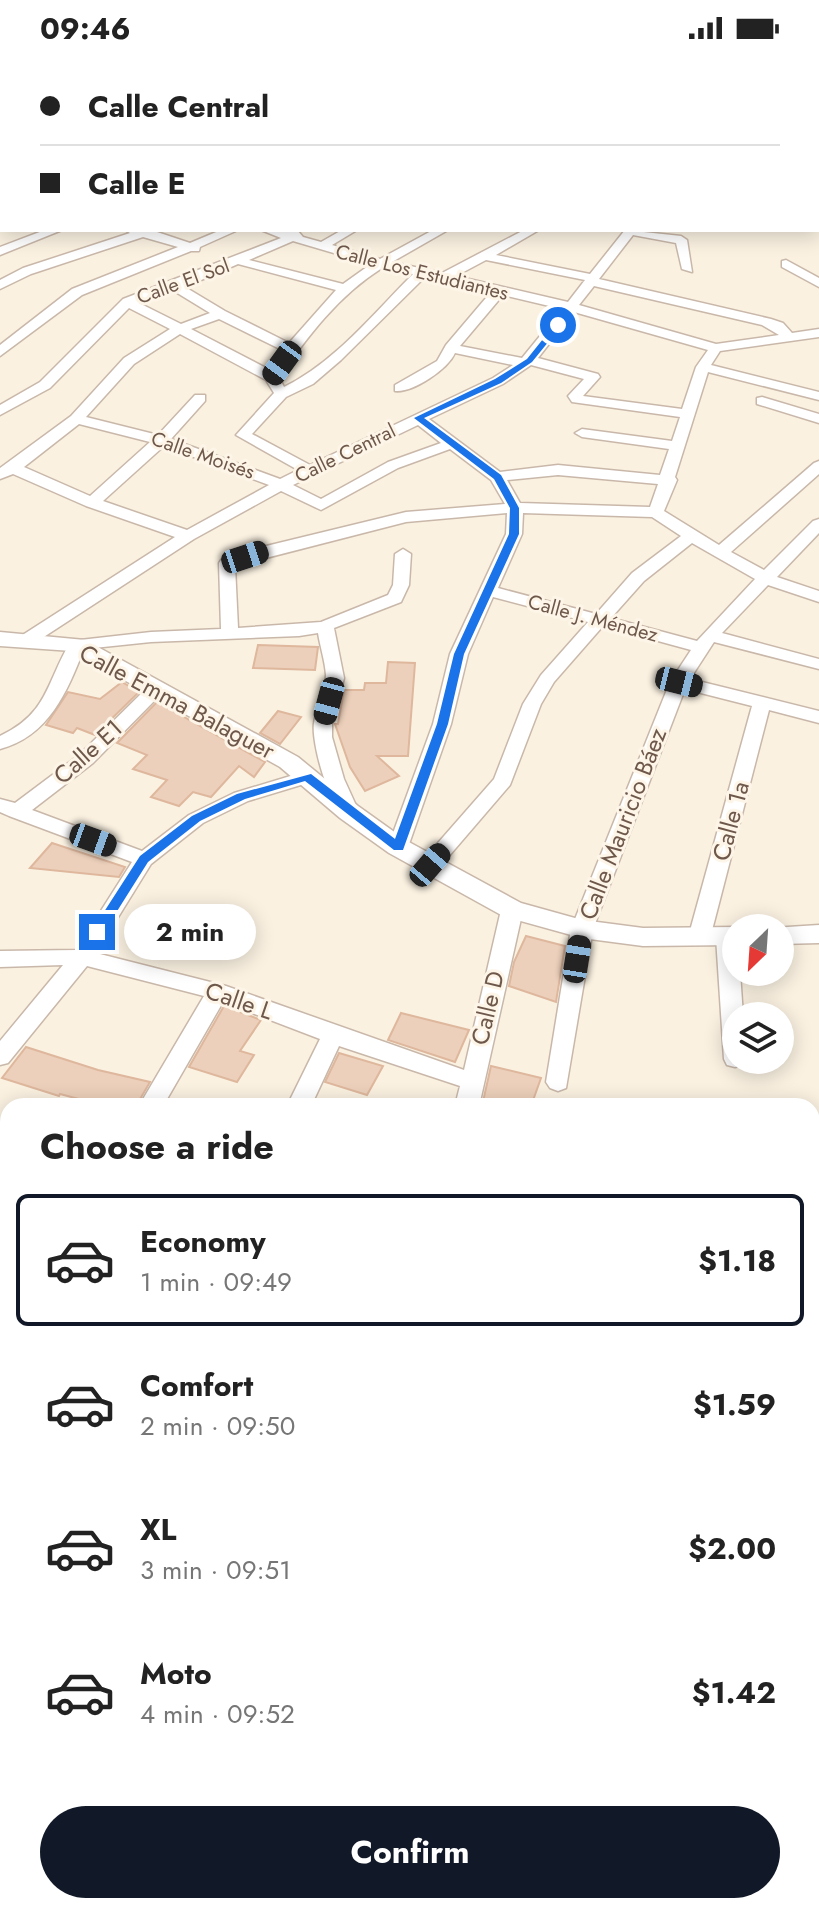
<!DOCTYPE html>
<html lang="en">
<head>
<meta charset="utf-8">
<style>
  :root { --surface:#fff; --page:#f6f6f6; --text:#222; --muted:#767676; --line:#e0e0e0; --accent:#111827 }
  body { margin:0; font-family:Jost,sans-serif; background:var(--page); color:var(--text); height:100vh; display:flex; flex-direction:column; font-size:30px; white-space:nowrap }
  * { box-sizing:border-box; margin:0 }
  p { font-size:26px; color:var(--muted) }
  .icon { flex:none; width:44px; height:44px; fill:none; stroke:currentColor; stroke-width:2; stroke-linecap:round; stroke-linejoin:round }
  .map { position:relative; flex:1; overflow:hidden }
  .panel { position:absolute; left:0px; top:1042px; width:820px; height:816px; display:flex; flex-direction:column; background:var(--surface); border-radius:24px 24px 0 0; box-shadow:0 4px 20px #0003 }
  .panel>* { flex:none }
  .top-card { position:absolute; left:0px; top:0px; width:820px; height:176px; box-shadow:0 4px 20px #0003; display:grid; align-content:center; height:176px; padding:0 40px; background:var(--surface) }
  .needle { width:52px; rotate:205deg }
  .tools { position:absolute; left:722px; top:858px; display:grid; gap:16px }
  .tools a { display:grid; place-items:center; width:72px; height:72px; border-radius:50%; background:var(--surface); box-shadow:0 4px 20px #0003; font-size:40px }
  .end { position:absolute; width:36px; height:36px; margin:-18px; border:10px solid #1a73e8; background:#fff; box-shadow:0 0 0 4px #fff }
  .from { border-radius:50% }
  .bubble { position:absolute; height:56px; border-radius:28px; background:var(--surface); box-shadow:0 4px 20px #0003; font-size:26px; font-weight:700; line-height:56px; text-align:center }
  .car { position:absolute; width:24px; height:48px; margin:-24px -12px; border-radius:10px; box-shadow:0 0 6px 2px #0007; background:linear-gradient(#222 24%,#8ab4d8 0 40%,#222 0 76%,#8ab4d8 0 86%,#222 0) }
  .top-card b { display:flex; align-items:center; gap:28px; height:76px; font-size:30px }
  .top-card b+b { border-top:2px solid var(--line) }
  .top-card i { width:20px; height:20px; background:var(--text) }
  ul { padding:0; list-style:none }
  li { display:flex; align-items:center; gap:24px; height:132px; margin:0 16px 12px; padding:0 24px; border:4px solid transparent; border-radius:12px }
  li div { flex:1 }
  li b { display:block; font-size:30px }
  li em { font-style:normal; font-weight:700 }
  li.active { border-color:var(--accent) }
  li>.icon { width:72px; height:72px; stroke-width:1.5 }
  h2 { padding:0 40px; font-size:36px; line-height:96px }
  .action { display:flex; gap:16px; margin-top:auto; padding:16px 40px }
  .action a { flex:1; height:92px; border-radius:48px; background:var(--accent); color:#fff; font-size:32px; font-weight:700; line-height:92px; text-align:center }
  .status { display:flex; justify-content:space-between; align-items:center; height:56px; padding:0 40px; background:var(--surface); direction:ltr }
  .status svg { height:22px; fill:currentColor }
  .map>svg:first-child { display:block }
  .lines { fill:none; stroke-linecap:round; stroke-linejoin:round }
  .stream-far1 { stroke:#9fc9d2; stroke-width:5 }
  .stream { stroke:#9fc9d2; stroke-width:12 }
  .building { fill:#ecd0bb; stroke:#deb79d; stroke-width:2 }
  .minor-casing { stroke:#c9b8aa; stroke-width:3 }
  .tertiary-casing { stroke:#c9b8aa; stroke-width:3 }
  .minor { fill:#fff; fill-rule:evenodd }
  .tertiary { fill:#fff; fill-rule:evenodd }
  .route { fill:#1a73e8 }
  .labels { text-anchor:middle; stroke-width:6; stroke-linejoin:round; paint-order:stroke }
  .far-street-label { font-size:20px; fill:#6e584b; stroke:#fdf5e7 }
  .street-label { font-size:24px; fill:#6e584b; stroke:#fdf5e7 }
</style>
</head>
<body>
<div class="status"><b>09:46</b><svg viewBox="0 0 49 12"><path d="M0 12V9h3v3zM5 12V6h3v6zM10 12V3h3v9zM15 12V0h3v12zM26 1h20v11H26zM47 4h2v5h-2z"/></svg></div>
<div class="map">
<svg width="819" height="1858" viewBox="0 0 819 1858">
  <rect width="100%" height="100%" fill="#faf1e1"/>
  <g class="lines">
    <g class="stream-far1">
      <polyline points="0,2 3,0"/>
      <polyline points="0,12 2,16"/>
    </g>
    <g class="stream">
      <polyline points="0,1561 8,1564"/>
      <polyline points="812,1750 819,1746"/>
      <polyline points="409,1850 412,1858"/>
      <polyline points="650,1858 661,1850"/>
    </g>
  </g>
  <g class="building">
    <polygon points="258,589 318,591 315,614 253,612"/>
    <polygon points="388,606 415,607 408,700 377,700 399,720 365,735 350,711 335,668 338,668 344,634 364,634 365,627 386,627"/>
    <polygon points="122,626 139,636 95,679 77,672 73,677 46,669 68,636 100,643"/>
    <polygon points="157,646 265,706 254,721 239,710 211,741 193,736 179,750 151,741 167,724 133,713 147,699 117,687"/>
    <polygon points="278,655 301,661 280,688 260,677"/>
    <polygon points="52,787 125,811 119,821 30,812"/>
    <polygon points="526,880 565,890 556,946 509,930 514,906"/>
    <polygon points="224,950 261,964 240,995 254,999 237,1026 189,1011"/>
    <polygon points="401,957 469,974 455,1006 388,984"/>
    <polygon points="26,991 98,1014 150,1026 136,1050 105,1050 60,1038 59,1040 2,1022"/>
    <polygon points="339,997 383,1010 367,1039 325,1026"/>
    <polygon points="491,1010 541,1022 531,1050 482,1050"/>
  </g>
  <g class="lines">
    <g class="minor-casing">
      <g id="minor">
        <polygon points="138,0 148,0 137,2"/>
        <polygon points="179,0 190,0 178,2"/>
        <polygon points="255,0 265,0 254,2"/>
        <polygon points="342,0 364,0 365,2 344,2"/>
        <polygon points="409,0 419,0 408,2"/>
        <rect x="0" y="82" width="2" height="6"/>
        <rect x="818" y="92" width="1" height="6"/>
        <polygon points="2,159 2,167 0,168 0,160"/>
        <polygon points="45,174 62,174 0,199 0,191"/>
        <polygon points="125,174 151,174 190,187 221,174 238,174 200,191 199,195 191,195 82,239 0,300 0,289 72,233 178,191 143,181 31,218 0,233 0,224 23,212 130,177"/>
        <path d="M261,174l37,1 5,6 18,5 21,-12h15l-25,15 48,14 53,-29h15l-56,32 50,11 82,-43h15l-43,25 94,19 35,-44 56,6 6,4 5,32 -10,-3 -6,-26 -43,-8 -34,44 172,40 12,4 9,10 27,-4v8l-99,14 -9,14 108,27v8l-111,-28 -33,105 2,3 -13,31 55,34 95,-82 5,-2v13l-88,78 33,18 49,-49 6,-2v14l-42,44 42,14v11l-51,-17 -46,48 97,26v10l-105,-27 -24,37 129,32v12l-50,-13 -59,228 -3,5h-16l-3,-5 64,-232 -67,-17 -92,240 -27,159 -8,3 -8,-3 -4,-6 25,-153 99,-247 21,-32 -88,-24 -49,56 -13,22 -31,81 -73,85h-14l-3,-5 3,-5 71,-81 29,-75 18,-29 47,-53 -95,-25 -25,57 -17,70 -43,123 -10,7 -7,-2 -3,-5 45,-123 17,-70 56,-120 1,-21 -101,9 -171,44 3,62 83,-6 67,-27 5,-10 2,-31 8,-5 8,5 -2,31 -8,17 -67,26 10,50 -12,46v13l12,42 15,33 -3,4 -7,2c-19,-5 -38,-76 -35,-95 2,-15 12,-32 12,-48 -1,-14 -6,-29 -8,-42l-19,3 -148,6 -67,7c-17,43 -35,87 -84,100v-13c49,-23 46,-54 71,-95l80,-9 70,-3 -2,-66 2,-3 37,-12 148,-36 99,-8 -14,-24 -41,-31 -52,19 -77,42 -40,-19 -87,48 -161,105h-12l-3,-4 3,-4 154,-99 -89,-31 -73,-32 -13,5v-11l71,-52 53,-58 46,-29 -41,-21 -79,80 -50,27v-10l40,-23 83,-83 158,-61zM293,185l78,23 -28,20 -94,-24zM486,204l99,20 -17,22 -112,-26zM238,208l98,26 -47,53 -64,-32 -40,-24zM382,212l31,6c-39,39 -79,89 -129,113l-5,-10c30,-42 59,-81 103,-109zM425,221l66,15 -45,53 -9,16 -42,24v6c18,2 53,-22 60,-38l58,12 -20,13 -183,87 -58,-31 34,-37 27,-13 28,-24zM594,230l168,39 17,10 -63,9 -137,-39zM174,235l36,22 -29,11 -42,-21zM503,239l59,14 -40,49 -62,-12zM574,256l134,38 -12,17 -14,42 -99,-13 17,-19 -2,-3 -60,-16zM219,263l65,32 -14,19 -79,-41zM180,278l86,46 8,13 -38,42 62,35 -18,9 -109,-40 34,-38v-6h-10l-37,40 -72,-18 48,-53zM531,309l53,14 -16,17 4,6 108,15 -8,24 -90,-12 -7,4 7,4 87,12 -9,26 -102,-10 -58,7 -71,-53 74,-35zM79,368l71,18 -60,54 -66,-29zM418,369l23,18 -53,19 -67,37 -28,-14zM164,390l105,39 -82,45 -84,-29zM558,419l100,9 -8,23 -130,-4 -13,-23zM523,457l129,4 29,19 -49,37 -36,41 -98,-26 24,-54zM692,487l63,36 -58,62 -86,-23 33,-37z"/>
        <polygon points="786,204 819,222 819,231 782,211 782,205"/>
        <polygon points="762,341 819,358 819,367 757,348 757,342"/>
        <polygon points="157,627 166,632 163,636 93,707 32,754 142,795 189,759 234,737 307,715 317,721 314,725 248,745 203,767 151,808 96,897 226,930 464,1014 501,854 505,849 519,849 523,854 479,1050 455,1050 460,1030 339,990 311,1050 287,1050 320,983 223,946 163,1050 139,1050 204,940 87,910 8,1007 0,1009 0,985 63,909 0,911 0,895 76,894 132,806 9,760 0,756 0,743 15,747 79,699 151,628"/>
        <polygon points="727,874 736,878 736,916 740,916 743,960 736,960 736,1004 746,1004 743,1009 735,1011 727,1009 724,1003 716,881 719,876"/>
        <polygon points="819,1107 819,1129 812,1132 812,1110"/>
        <polygon points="819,1300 819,1329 812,1332 812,1303"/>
        <rect x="0" y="1398" width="8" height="26"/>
        <polygon points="819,1545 819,1576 812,1579 812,1548"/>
      </g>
    </g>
    <g class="tertiary-casing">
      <g id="tertiary">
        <polygon points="0,576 85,584 298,701 358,750 407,785 521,847 582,864 643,872 736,871 741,872 736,872 736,889 643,890 582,882 503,860 389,797 340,762 280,711 72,595 0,590"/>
        <polygon points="819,869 819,887 780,888 780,872 772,872"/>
      </g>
    </g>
    <use href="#minor" class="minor"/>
    <use href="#tertiary" class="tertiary"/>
  </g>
  <polygon class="route" points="555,268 562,269 532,306 501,327 424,362 501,419 519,452 519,478 464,598 448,668 403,794 394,794 305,725 245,743 200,765 148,806 102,879 93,879 91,876 140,800 192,760 237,738 311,718 395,783 437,668 454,598 509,478 510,452 494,423 414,362 495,323 527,303"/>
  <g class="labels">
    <g class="far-street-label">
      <text transform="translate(422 216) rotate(14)" y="7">Calle Los Estudiantes</text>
      <text transform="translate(183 225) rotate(-20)" y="7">Calle El Sol</text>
      <text transform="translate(345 397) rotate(-26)" y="7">Calle Central</text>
      <text transform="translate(203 399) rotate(19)" y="7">Calle Moisés</text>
      <text transform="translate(593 562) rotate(15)" y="7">Calle J. Méndez</text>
    </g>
    <g class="street-label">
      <text transform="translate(177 646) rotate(28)" y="8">Calle Emma Balaguer</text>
      <text transform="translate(88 696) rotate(-42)" y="8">Calle E1</text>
      <text transform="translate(731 765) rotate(-75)" y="8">Calle 1a</text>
      <text transform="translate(623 768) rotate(-69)" y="8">Calle Mauricio Báez</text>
      <text transform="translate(239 945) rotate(19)" y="8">Calle L</text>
      <text transform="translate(488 952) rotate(-77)" y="8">Calle D</text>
    </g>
  </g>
</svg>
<div class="tools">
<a><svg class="needle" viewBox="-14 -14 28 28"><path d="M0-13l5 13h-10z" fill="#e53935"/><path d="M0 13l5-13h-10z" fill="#767676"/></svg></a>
<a><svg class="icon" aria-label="layers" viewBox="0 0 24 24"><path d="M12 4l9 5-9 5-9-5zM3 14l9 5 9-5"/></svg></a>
</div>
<i class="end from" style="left:558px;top:269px"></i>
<i class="end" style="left:97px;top:876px"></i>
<div class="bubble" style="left:124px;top:848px;width:132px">2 min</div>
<i class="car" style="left:282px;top:307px;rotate:216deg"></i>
<i class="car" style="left:245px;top:501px;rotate:72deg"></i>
<i class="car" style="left:679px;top:626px;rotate:104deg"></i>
<i class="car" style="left:329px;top:645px;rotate:195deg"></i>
<i class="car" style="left:93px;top:784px;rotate:110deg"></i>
<i class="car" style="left:430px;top:809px;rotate:41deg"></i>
<i class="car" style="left:577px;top:903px;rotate:9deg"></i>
<div class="top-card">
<b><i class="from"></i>Calle Central</b>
<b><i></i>Calle E</b>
</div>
<section class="panel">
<h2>Choose a ride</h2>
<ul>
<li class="active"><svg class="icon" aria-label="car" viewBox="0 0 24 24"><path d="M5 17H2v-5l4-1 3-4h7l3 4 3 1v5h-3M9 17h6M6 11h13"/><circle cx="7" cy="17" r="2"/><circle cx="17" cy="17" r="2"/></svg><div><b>Economy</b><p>1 min · 09:49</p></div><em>$1.18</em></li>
<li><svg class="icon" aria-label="car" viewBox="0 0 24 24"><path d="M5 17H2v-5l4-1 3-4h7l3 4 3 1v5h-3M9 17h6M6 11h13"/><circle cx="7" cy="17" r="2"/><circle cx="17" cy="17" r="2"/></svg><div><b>Comfort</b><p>2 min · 09:50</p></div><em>$1.59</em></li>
<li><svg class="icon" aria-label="car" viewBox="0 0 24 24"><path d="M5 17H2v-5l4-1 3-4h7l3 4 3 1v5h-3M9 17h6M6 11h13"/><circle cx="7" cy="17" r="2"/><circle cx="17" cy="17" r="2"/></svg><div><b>XL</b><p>3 min · 09:51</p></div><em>$2.00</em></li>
<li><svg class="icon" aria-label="car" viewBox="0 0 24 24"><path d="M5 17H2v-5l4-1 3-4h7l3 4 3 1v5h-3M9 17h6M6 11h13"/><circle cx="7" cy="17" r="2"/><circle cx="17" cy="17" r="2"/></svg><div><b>Moto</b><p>4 min · 09:52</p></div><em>$1.42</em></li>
</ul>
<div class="action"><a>Confirm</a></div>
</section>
</div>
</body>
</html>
